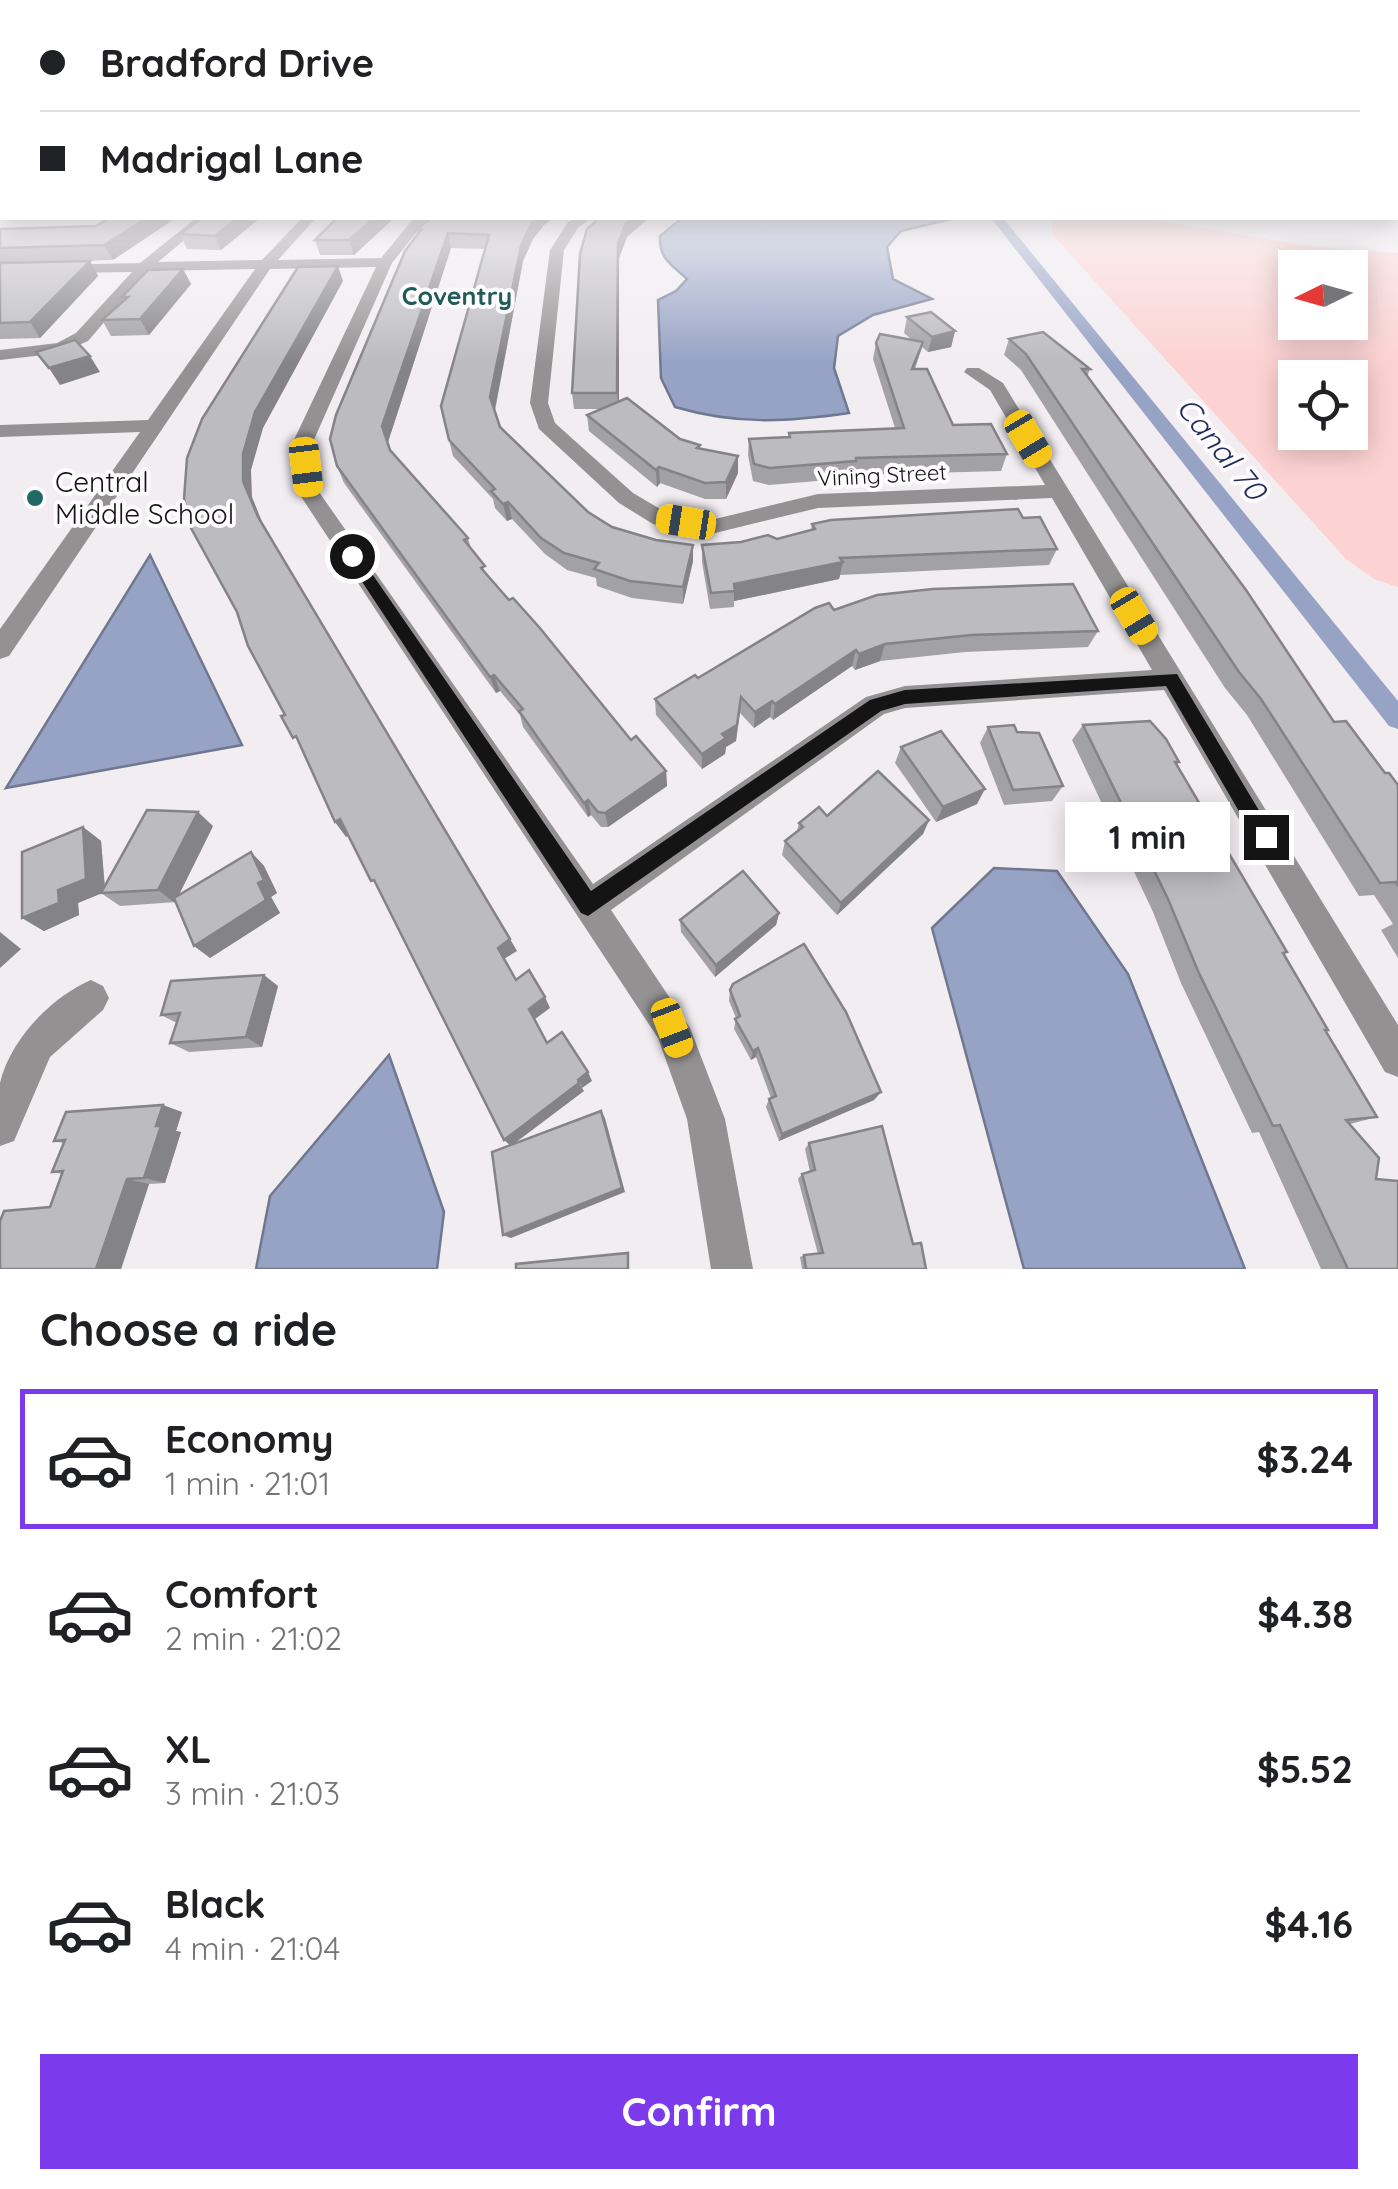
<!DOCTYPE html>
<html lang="en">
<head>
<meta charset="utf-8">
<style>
  :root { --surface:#fff; --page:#f6f6f6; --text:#202124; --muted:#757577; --line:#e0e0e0; --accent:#7c3aed }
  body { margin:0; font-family:Quicksand,sans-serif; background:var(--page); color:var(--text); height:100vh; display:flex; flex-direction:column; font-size:38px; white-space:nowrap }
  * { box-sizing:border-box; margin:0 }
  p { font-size:32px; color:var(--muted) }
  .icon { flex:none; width:55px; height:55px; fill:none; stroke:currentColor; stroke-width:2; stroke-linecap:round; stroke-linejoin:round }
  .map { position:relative; height:1269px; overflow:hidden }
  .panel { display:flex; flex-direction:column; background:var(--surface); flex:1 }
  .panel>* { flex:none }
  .hud { position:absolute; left:0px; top:0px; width:1400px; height:220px; box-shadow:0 5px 25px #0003; display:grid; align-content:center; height:220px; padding:0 40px; background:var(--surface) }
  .needle { width:65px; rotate:265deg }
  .buttons { position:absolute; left:1278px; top:250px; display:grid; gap:20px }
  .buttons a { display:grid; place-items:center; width:90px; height:90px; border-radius:0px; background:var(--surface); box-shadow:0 5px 25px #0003; font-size:50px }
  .end { position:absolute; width:45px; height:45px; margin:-22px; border:12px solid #151415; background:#fff; box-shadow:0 0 0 5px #fff }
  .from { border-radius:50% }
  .bubble { position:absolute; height:70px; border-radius:0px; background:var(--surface); box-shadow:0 5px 25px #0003; font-size:32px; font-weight:800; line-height:70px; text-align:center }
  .car { position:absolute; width:30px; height:60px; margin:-30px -15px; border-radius:12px; box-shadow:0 0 8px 2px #0007; background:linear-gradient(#f5c518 24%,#345 0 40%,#f5c518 0 76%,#345 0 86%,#f5c518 0) }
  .hud b { display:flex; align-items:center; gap:35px; height:95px; font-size:38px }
  .hud b+b { border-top:2px solid var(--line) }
  .hud i { width:25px; height:25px; background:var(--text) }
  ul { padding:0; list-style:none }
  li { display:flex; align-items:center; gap:30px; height:140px; margin:0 20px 15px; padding:0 20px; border:5px solid transparent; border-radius:0px }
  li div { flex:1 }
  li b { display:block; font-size:38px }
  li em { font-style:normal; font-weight:800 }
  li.on { border-color:var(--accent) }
  li>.icon { width:90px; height:90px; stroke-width:1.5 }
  h2 { padding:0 40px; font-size:45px; line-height:120px }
  .button { display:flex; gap:20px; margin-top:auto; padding:20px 40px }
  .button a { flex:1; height:115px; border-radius:0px; background:var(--accent); color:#fff; font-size:40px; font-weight:800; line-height:115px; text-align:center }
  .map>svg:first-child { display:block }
  .green { fill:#fdd2d2; fill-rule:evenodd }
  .water { fill:#97a3c5; stroke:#707890; stroke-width:2.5 }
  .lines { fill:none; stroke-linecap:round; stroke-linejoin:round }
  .canal { fill:#97a3c5; fill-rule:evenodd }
  .minor { fill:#939192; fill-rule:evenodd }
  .wall { fill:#a2a1a4 }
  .shaded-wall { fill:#848386 }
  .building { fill:#bcbbbf; stroke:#848386; stroke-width:2.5 }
  .route { fill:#151415 }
  .poi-dot { fill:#1f6a65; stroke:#fefbfe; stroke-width:4 }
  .labels { text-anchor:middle; stroke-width:8; stroke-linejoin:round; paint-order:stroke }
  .far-street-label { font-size:22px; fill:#151415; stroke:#fefbfe }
  .far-neighbourhood-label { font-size:25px; font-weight:bold; fill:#215b57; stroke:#fefbfe }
  .poi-label { font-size:28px; fill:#151415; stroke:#fefbfe; text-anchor:start }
  .water-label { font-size:30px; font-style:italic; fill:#222e5a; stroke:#fefbfe }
</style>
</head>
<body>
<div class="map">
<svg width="1398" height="1269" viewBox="0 0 1398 1269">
  <rect width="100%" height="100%" fill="#f1edf1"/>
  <path class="green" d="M1052,218h92l170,29 84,6v334l-24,-8 -28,-20 -294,-325zM1295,268h55v54h-55zM1295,378h55v54h-55z"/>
  <g class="water">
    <path d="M682,218h268l1,1 -50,12 -14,16 6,32 39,20 -59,16 -35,21 -4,32 15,45c-62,9 -113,12 -174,-6l-14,-29 -3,-78 18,-9 11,-12c-16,-15 -28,-20 -27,-43z"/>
    <polygon points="150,555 242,745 6,788"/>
    <polygon points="994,868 1057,871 1128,974 1245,1269 1024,1269 932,928"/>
    <polygon points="389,1055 444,1212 437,1269 256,1269 270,1196"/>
  </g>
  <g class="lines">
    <polygon class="canal" points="991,218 1003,218 1398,701 1398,729 1389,726"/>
    <g class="minor">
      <polygon points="196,218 211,218 158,262 262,260 302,218 316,218 278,260 381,258 414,218 428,218 392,263 313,442 319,492 593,884 866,697 905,686 1152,670 1052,498 818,508 711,534 653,524 619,503 539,429 530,403 550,250 568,222 576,218 591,218 578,228 564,250 548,403 555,423 633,493 667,513 711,520 818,494 1045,485 990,390 964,372 967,368 979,368 1003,383 1398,1025 1398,1077 1385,1072 1164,690 905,708 884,714 611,910 690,1028 725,1119 753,1269 711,1269 687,1119 658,1038 298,492 293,442 376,267 270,269 9,656 0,659 0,629 140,432 0,437 0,425 148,420 255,269 148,271 88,341 61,353 0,360 0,350 57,343 76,333 132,272 0,274 0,266 140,263"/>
      <path d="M91,980l12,6 6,12 -6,12 -53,47 -36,84 -14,5c0,-19 0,-44 0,-63 10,-43 51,-86 91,-103z"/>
    </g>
  </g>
  <g class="wall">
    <polygon points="202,218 260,218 221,250 187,249 180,234"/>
    <polygon points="394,218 354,255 320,255 315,240"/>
    <polygon points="598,218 627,237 619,258 619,402 680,439 700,449 738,456 738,473 726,499 705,499 660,483 657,487 589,431 587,415 600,409 574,409 572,393"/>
    <polygon points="544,225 533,239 523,261 495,411 500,427 588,512 612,527 693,561 683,604 632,598 597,586 596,578 567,570 545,554 512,519 507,521 495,508 493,499 453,456 449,440 485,249 451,248 388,442 391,451 468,538 471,549 488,576 631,740 666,771 667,786 608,827 601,827 591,815 588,817 523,727 520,715 500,691 496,693 344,483 337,466 417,235 416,231"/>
    <polygon points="96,226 113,260 42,262 90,261 98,276 40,338 0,339 0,229"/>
    <polygon points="183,269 191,284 149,335 111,336 102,320 124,301 122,297"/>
    <polygon points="907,317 955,331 951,347 928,352 922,347 915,369 953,425 1007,454 1001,471 854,475 853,478 769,485 753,481 748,455 749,439 788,437 789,433 895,428 873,359 876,343 912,340 904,333"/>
    <polygon points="1009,339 1090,369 1087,377 1334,722 1398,785 1398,958 1381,930 1393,924 1374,895 1359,896 1247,715 1225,688 1021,370 1004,355"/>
    <polygon points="1023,518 1057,549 1049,565 840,575 839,579 734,601 734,607 710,609 702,562 702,545 777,539 811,530 812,524"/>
    <polygon points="834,610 1098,631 1088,647 965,652 880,661 855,670 852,666 773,720 770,717 754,728 740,713 736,741 726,747 725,754 702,769 656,715 655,699"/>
    <polygon points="1083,725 1179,762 1177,764 1287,952 1284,954 1325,1031 1377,1117 1350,1124 1376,1179 1398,1269 1321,1269 1259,1132 1252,1133 1181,983 1153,912 1072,740"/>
    <polygon points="988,727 1063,786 1052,801 1004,805 980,743"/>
    <polygon points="901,747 977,804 936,822 895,763"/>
    <polygon points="827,816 929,820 923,834 837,915 782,855 785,841 797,831 799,823"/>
    <polygon points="213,826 178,896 251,852 264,866 277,893 271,897 280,913 210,958 176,902 120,906 101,893 78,903 79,915 44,931 22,918 83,827 101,841 105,887"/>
    <polygon points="779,913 776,925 715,977 681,932 680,920"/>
    <polygon points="278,986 262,1047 189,1052 170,1043 177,1023 161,1015"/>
    <polygon points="730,990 881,1092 874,1100 779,1141 766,1107 769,1099 771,1098 756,1057 751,1060 734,1029 736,1018 729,1001"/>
    <polygon points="182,1112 176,1131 181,1132 165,1183 149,1184 121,1269 0,1269 50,1207 62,1174 52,1172 63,1143 54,1141"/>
    <polygon points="809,1143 913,1244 926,1269 802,1269 800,1257 804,1255 818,1254 798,1179 802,1174 810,1172 805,1149"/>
  </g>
  <g class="shaded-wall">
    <polygon points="147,218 176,218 113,260 104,245"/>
    <polygon points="237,218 260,218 221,250 215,236"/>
    <polygon points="374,218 394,218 354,255 349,240"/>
    <polygon points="537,218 554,218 544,225 533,239 523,261 494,413 490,397 521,246 531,224"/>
    <polygon points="632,218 649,218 627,237 619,258 619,409 617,393 618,243 626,223"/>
    <polygon points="448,233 451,248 388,442 382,426"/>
    <polygon points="90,261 98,276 40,338 30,322"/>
    <polygon points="338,266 343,281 263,428 251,470 252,497 267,534 258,517 243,481 243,454 255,412"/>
    <polygon points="183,269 191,284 149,335 140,319"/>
    <polygon points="955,331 951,347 928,352 932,337"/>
    <polygon points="90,356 100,372 60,385 49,368"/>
    <polygon points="738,456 738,473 726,499 726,482"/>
    <polygon points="659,467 660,483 657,487 656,470"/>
    <polygon points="508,502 512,519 507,521 503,504"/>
    <polygon points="693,545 693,561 683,604 683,587"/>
    <polygon points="843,562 839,579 734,601 734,584"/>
    <polygon points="885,644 880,661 855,670 859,654"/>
    <polygon points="856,650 852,666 773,720 775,704"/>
    <polygon points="494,675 500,691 496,693 490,677"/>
    <polygon points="741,697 736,741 726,747 725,754 702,769 702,754 722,734"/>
    <polygon points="772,701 770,717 754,728 755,712"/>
    <polygon points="666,771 667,786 608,827 605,813"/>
    <polygon points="985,789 977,804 936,822 943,807"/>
    <polygon points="588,800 591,815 588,817 584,803"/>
    <polygon points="198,812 213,826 175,903 158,890"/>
    <polygon points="340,819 351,834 346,837 335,822"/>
    <polygon points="929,820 923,834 837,915 841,903"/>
    <polygon points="83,827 101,841 105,892 78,903 79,915 44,931 22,918 58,890"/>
    <polygon points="251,852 264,866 277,893 271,897 280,913 210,958 194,946 258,883"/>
    <polygon points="779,913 776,925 715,977 716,965"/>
    <polygon points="0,932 21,949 0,968"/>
    <polygon points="510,939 517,951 504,959 498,948"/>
    <polygon points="264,975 278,986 262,1047 246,1037"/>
    <polygon points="545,997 550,1008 535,1019 529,1009"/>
    <polygon points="758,1048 756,1057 751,1060 753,1051"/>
    <polygon points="588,1072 592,1081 582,1088 578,1080"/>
    <polygon points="579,1083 584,1091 511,1146 504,1140"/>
    <polygon points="881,1092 874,1100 779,1141 782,1134"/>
    <polygon points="163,1105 182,1112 176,1131 181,1132 165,1183 144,1178 156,1126"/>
    <polygon points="601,1111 605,1118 625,1192 511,1238 503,1235"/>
    <polygon points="127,1179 149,1184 121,1269 96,1269"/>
  </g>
  <g class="building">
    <polygon points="110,218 147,218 104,245 0,248 0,229 96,226"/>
    <polygon points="202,218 237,218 215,236 180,234"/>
    <polygon points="337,218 374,218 349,240 315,240"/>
    <polygon points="430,218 537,218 531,224 521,246 490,397 500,427 588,512 612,527 656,540 693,545 683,587 630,581 594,569 599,563 564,553 541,538 508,502 503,504 491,491 495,489 449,440 441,406 489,235 448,233 382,426 390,450 468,538 464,540 485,566 481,568 509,600 513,598 539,627 631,740 636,736 666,771 605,813 598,812 588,800 584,803 519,711 523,709 494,675 490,677 337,466 330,439 336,415 405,251 421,230 416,231"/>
    <polygon points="599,218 632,218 626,223 618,243 617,393 572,393 580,254 587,229"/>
    <polygon points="90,261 30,322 0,323 0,263"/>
    <polygon points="338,266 255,412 243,454 243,481 258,517 510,939 498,948 516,980 529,970 545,997 529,1009 547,1043 562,1032 588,1072 578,1080 579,1083 504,1140 374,880 371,881 340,819 335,822 296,736 293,738 281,716 285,715 248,646 237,612 191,528 184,499 187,458 202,419 298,267"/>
    <polygon points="183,269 140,319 102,320 128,297 122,297 148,270"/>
    <polygon points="931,312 955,331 932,337 907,317"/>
    <polygon points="1043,332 1090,369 1082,369 1246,590 1334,722 1346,721 1385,773 1389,773 1398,785 1398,886 1396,882 1380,883 1261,699 1239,672 1026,354 1009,339"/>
    <polygon points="880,334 923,342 912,369 927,369 953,425 991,424 1007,454 856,458 856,461 770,468 754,464 749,439 790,437 789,433 904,428 876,343"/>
    <polygon points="75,340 90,356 49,368 36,352"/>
    <polygon points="627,398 680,439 700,445 697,448 738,456 726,482 705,483 659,467 656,470 587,415"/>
    <polygon points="1018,509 1023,518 1040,517 1057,549 840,558 843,562 734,584 735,591 711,593 702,545 741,542 768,535 777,539 815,529 812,524 831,520"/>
    <polygon points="1073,584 1098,631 971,635 885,644 859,654 856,650 775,704 772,701 755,712 741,697 737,725 722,734 726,738 702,754 655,699 695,675 698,678 815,608 829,603 834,610 877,595 933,589"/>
    <polygon points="1150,721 1166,739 1179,762 1175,762 1287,952 1283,953 1328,1030 1325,1030 1377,1117 1346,1120 1379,1158 1376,1179 1398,1181 1398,1269 1348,1269 1280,1125 1273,1126 1198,971 1168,899 1083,725"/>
    <polygon points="1014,725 1017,732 1039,733 1063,786 1013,790 988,727"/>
    <polygon points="941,731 985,789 943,807 901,747"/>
    <polygon points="878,771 929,820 841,903 785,841 803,827 799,823 819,807 827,816"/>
    <polygon points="147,810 198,812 158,890 101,893"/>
    <polygon points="83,827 86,879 58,890 59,903 22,918 22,852"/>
    <polygon points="251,852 264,880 258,883 266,900 194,946 174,898"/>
    <polygon points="743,871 779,913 716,965 680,920"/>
    <polygon points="804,944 846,1012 881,1092 782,1134 769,1099 776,1096 758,1048 753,1051 735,1019 740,1016 730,990 733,984"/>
    <polygon points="264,975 246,1037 170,1043 180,1013 161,1015 171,981"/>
    <polygon points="163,1105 156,1126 161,1126 144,1178 127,1179 96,1269 0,1269 0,1221 4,1211 50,1207 63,1171 52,1172 65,1140 54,1141 66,1112"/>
    <polygon points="601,1111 622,1188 503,1235 492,1152"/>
    <polygon points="882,1126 913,1244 921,1243 926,1269 806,1269 804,1255 823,1253 802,1174 815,1170 809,1143"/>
    <polygon points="628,1253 628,1269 516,1269 516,1264"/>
  </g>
  <linearGradient id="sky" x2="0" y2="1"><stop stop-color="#87adda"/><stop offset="0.51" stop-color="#f9f7f9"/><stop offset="1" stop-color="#f9f7f9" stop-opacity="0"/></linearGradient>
  <rect width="1398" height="363" fill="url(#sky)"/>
  <polygon class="route" points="352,551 357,552 591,891 870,700 905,690 1177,674 1275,837 1266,846 1258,844 1166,686 905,704 881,711 588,916 581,913 347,559 347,552"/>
  <circle class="poi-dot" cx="35" cy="498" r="10"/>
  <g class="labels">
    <g class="far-street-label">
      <text transform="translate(882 475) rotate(-3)" y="8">Vining Street</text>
    </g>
    <g class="far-neighbourhood-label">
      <text x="457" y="305">Coventry</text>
    </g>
    <g class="poi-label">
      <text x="55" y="492">Central<tspan x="55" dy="32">Middle School</tspan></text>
    </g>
    <g class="water-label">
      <text transform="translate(1221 449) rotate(51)" y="10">Canal 70</text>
    </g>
  </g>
</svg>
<div class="buttons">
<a><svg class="needle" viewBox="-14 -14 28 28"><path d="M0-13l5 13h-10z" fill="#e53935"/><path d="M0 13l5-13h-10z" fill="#757577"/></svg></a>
<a><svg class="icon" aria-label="locate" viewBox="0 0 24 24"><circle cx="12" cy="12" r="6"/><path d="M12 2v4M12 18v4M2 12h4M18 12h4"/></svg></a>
</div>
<i class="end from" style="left:352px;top:556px"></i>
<i class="end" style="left:1266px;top:837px"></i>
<div class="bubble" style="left:1065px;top:802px;width:165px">1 min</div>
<i class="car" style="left:1028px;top:439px;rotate:149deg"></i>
<i class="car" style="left:306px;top:467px;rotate:173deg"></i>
<i class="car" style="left:686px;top:522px;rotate:279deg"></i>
<i class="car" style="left:1134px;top:616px;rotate:149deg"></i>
<i class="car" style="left:672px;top:1028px;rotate:159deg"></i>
<div class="hud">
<b><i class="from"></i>Bradford Drive</b>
<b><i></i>Madrigal Lane</b>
</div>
</div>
<section class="panel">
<h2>Choose a ride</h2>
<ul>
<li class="on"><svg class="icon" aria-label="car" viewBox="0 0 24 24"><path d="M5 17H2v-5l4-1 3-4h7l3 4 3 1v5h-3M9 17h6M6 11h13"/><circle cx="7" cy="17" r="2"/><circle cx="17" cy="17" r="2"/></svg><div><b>Economy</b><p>1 min · 21:01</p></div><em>$3.24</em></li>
<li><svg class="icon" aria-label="car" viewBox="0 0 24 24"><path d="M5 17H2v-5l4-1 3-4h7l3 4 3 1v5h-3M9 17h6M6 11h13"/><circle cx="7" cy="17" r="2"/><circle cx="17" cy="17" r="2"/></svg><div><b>Comfort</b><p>2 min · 21:02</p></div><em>$4.38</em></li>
<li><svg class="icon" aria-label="car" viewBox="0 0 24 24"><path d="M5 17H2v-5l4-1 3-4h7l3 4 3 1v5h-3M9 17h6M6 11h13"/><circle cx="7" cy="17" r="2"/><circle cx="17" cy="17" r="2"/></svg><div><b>XL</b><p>3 min · 21:03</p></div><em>$5.52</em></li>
<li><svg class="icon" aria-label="car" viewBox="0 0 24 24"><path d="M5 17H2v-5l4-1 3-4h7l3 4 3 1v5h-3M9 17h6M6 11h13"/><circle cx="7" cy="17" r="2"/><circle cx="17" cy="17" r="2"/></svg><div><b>Black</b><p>4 min · 21:04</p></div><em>$4.16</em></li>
</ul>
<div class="button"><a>Confirm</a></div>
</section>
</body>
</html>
